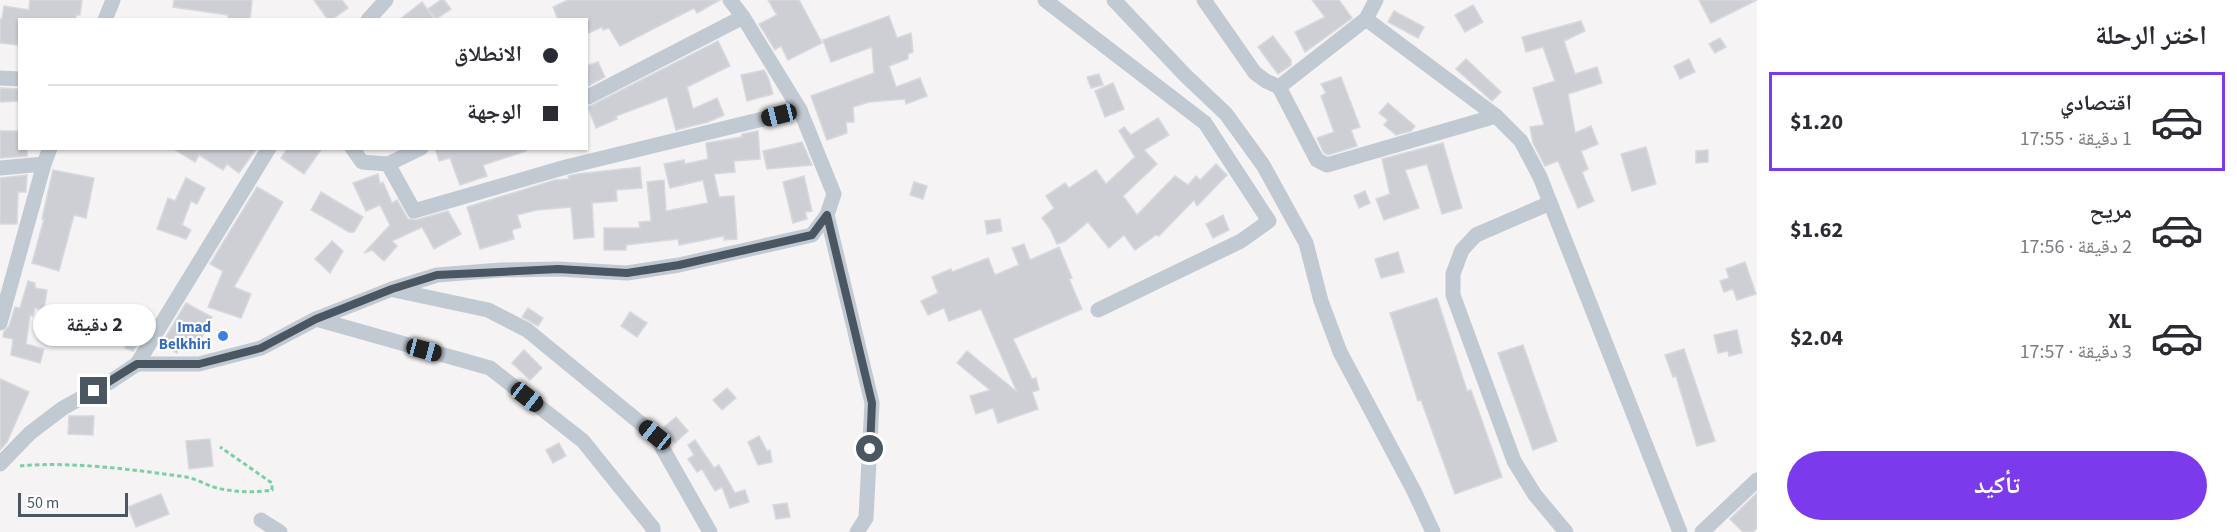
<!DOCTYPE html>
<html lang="ar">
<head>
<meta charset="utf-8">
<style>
  :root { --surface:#fff; --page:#f2f2f3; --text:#2b2b33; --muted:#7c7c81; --line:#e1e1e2; --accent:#7c3aed }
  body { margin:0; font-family:"Source Sans 3","Noto Naskh Arabic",sans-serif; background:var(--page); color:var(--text); direction:rtl; height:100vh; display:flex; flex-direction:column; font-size:22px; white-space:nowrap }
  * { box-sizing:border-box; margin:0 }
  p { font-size:20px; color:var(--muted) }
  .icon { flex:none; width:33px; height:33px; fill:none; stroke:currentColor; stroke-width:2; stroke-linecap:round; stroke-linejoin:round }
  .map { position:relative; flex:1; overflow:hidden; direction:ltr }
  .panel { display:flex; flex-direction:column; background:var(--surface); width:480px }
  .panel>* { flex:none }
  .hud { position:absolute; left:18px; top:18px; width:570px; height:132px; border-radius:0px; box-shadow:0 2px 4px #0004; direction:rtl; display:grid; align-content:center; height:132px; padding:0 30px; background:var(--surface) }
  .scale { position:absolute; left:18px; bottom:15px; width:110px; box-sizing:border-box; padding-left:6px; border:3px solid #4a5661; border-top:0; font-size:16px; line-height:21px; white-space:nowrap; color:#4a5661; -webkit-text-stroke:4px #fff; paint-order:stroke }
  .end { position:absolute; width:27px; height:27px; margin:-14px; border:8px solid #4a5661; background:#fff; box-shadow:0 0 0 3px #fff }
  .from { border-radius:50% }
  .bubble { position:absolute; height:42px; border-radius:21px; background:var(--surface); box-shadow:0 2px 4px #0004; font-size:20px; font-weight:700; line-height:42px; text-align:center; direction:rtl }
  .car { position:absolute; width:18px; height:36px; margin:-18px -9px; border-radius:8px; box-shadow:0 0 4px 2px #0007; background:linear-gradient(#222 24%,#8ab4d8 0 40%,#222 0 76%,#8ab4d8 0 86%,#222 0) }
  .hud b { display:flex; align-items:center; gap:21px; height:57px; font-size:22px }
  .hud b+b { border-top:2px solid var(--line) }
  .hud i { width:15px; height:15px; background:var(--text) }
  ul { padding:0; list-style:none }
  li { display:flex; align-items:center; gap:18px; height:99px; margin:0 12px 9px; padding:0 18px; border:3px solid transparent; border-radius:0px }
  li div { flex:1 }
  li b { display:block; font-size:22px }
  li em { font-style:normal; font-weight:700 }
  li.selected { border-color:var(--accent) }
  li>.icon { width:54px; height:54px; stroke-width:1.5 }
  h2 { padding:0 30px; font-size:27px; line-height:72px }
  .action { display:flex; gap:12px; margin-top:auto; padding:12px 30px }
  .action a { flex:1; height:69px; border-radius:36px; background:var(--accent); color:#fff; font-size:24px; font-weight:700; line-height:69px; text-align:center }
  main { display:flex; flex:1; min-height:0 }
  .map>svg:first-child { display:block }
  .building { fill:#cdcfd5; stroke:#d7d9de; stroke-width:1.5 }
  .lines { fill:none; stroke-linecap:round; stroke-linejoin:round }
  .path { stroke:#7ad0a6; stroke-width:3; stroke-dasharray:4.5 3; stroke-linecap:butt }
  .minor { stroke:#c1cad2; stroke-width:15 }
  .route { stroke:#4a5661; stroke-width:8 }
  .shop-dot { fill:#3f7fe0; stroke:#fff; stroke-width:2 }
  .labels { text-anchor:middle; stroke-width:4.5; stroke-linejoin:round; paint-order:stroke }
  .shop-label { font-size:15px; font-weight:bold; fill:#366cbe; stroke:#fff; text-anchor:end }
</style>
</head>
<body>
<main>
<section class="panel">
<h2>اختر الرحلة</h2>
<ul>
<li class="selected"><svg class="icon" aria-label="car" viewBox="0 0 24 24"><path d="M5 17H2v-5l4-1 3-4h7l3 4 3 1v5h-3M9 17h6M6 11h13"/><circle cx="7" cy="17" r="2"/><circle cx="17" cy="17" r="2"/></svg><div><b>اقتصادي</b><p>1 دقيقة · 17:55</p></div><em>$1.20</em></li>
<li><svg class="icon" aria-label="car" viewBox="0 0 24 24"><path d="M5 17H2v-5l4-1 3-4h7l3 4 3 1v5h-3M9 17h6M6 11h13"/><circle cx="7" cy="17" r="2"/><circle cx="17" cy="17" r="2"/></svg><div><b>مريح</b><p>2 دقيقة · 17:56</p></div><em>$1.62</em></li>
<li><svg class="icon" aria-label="car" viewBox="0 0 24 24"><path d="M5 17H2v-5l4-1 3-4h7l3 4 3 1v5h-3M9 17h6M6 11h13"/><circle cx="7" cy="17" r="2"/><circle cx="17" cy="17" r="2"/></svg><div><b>XL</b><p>3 دقيقة · 17:57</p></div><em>$2.04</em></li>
</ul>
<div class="action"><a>تأكيد</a></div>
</section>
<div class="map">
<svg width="1757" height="532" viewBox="0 0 1757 532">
  <rect width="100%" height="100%" fill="#f5f3f3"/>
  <g class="building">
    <polygon points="30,0 82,0 80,15 76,15 76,20 20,20 18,45 0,43 0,19 2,19 4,6 29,10"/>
    <polygon points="174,0 252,0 250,20 228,20 228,15 173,7"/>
    <polygon points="314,0 342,0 348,8 331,20 328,20"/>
    <polygon points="441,0 444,0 451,9 436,19 428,9"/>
    <polygon points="568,0 720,0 697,13 694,8 620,46 609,28 603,30 602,27 586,34 586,20 558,20 553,7"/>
    <polygon points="768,0 799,0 822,43 788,60 781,46 775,50 759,24 777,15"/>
    <polygon points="1312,0 1339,0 1352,18 1305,52 1295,32 1325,17"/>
    <polygon points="1699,0 1757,0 1711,23"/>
    <polygon points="422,2 435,20 399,20"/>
    <polygon points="1473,5 1483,22 1465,32 1455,15"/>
    <polygon points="1394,11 1424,27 1418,38 1388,22"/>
    <polygon points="889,16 897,38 911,33 913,52 908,54 908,59 889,66 896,87 920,78 927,96 906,104 905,99 869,102 853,107 854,122 846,122 847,133 827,140 811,96 874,73 872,47 831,62 823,40"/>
    <polygon points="1581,21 1585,31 1564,41 1575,74 1597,67 1602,83 1568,94 1575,133 1591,126 1598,144 1581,151 1588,169 1582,172 1594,201 1578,208 1558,161 1545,166 1533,143 1530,127 1544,125 1533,88 1555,81 1543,47 1526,52 1522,37"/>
    <polygon points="1273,36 1291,60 1291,65 1278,74 1258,47"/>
    <polygon points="1720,38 1726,47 1715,53 1709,44"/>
    <polygon points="718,41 730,66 687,87 693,109 717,98 724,115 708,122 676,130 667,97 616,116 617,119 596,128 588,107"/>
    <polygon points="1466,59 1501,92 1492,101 1456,69"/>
    <polygon points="1689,59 1695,72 1680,79 1674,66"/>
    <polygon points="598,62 605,77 588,86 586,66"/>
    <polygon points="764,70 768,77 773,94 747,101 741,75"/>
    <polygon points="1099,74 1103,85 1091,88 1087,77"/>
    <polygon points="1341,77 1360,127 1351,130 1357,146 1328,155 1324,153 1317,138 1334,132 1321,96 1326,93 1321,84"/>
    <polygon points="1113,83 1124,109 1105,117 1095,91"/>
    <polygon points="0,88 20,89 20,101 0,102"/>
    <polygon points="1388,103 1415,126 1411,131 1396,135 1384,125 1388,120 1379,113"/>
    <polygon points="1158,118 1169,135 1144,150 1157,164 1123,196 1137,215 1175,176 1188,185 1196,176 1200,180 1216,164 1227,175 1197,206 1194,200 1159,236 1156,235 1135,250 1124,235 1109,248 1088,222 1065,241 1057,244 1050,229 1042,218 1054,208 1046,196 1065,183 1069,188 1096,170 1106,184 1135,157 1119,131 1124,127 1131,135"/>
    <polygon points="0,131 20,131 20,148 27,148 27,156 0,158"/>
    <polygon points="758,131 760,159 734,161 735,172 714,174 719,197 734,196 737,239 724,240 724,236 679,245 678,239 626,245 626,250 604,250 604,228 640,228 639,222 651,221 647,182 664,180 666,211 708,203 703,180 670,188 664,164 684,160 685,164 708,159 706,143 742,137 742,134"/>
    <polygon points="802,142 812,165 767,169 763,151"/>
    <polygon points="1443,143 1462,208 1442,214 1427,164 1405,170 1419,208 1384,220 1376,199 1390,194 1382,159"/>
    <polygon points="1646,147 1656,184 1632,191 1621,154"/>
    <polygon points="172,148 257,148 239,173 227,164 223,170 199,155 195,162"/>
    <polygon points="288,148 322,148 304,174 281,158"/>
    <polygon points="435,148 525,148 526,151 483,165 487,176 460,185 450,158 439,161"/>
    <polygon points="1708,150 1708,162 1696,163 1696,151"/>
    <polygon points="640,167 642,188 616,190 617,201 592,203 594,237 574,239 571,207 537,210 517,215 521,227 512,230 514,239 480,249 467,207 555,180 569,179 568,176 577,174"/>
    <polygon points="53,170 94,178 86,218 74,215 59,271 32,263 44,219 42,219"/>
    <polygon points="378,174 380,184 383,182 392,203 397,200 408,219 416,220 448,211 461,234 434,249 422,227 392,241 397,246 384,261 372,250 364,253 390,225 380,205 366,211 353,183"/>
    <polygon points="27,175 26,192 18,192 17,224 0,224 0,178"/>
    <polygon points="804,176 812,211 805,212 807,219 793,223 783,182"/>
    <polygon points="186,178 205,188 197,204 191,201 182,225 191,230 186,239 157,229 168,198 175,201"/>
    <polygon points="914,182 927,186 923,199 910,195"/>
    <polygon points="257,187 283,202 234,287 251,294 241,318 208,307 223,271 210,264"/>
    <polygon points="1365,191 1370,203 1359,208 1354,196"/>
    <polygon points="321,192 363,217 354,232 349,232 311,210"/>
    <polygon points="1223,215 1229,230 1213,238 1206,224"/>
    <polygon points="1000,219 1002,231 987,234 985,221"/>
    <polygon points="332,241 343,251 330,273 315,259"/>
    <polygon points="1024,244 1030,260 1059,247 1072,278 1069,279 1082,309 1013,339 1032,379 1036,378 1039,390 1032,392 1038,409 998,423 993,408 976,414 970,396 990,390 957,363 967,351 1017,392 981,309 949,321 944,308 928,315 921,301 938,293 932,277 951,269 952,272 988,258 995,275 1019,265 1012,248"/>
    <polygon points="1398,252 1404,272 1381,278 1375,259"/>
    <polygon points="1745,262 1756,294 1737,300 1733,289 1724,292 1720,281 1729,278 1726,269"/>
    <polygon points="28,281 35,283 35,288 47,290 44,310 35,308 33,316 30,315 26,344 44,349 40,363 11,355 13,339 3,337 4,331 9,326 15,307 20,308"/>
    <polygon points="1437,298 1467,391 1471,390 1502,477 1455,494 1421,400 1418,401 1390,313"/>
    <polygon points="186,303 212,317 199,343 192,339 187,349 181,345 177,353 161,345"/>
    <polygon points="528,308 543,318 538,326 522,317"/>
    <polygon points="630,312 647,323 637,337 621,326"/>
    <polygon points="132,327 145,332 133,351 125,348"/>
    <polygon points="1737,330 1742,353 1729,356 1728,351 1718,353 1714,335"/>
    <polygon points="1523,345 1557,441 1533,450 1498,353"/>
    <polygon points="1684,349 1715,441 1697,446 1676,376 1673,377 1665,355"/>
    <polygon points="524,350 542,368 530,380 512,363"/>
    <polygon points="0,379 29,392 7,442 0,450"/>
    <polygon points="727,388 736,398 722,410 713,400"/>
    <polygon points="69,416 94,416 93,435 68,434"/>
    <polygon points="676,417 688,431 675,443 663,428"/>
    <polygon points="759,436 767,451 770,450 772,462 758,465 748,442"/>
    <polygon points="210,439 213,466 189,469 186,441"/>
    <polygon points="695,440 714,468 719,465 735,493 745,490 749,502 730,508 722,487 715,491 702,469 697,472 688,459 694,455 688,445"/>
    <polygon points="559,443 566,456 553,463 546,450"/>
    <polygon points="1757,493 1757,528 1753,532 1743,532 1730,519"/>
    <polygon points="161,494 169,514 136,527 128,507"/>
    <polygon points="787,503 790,517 776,519 773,505"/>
  </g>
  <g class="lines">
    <path class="path" d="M20,466c49,-5 117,4 166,11 11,2 20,8 31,11 17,4 37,5 55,2v-7l-52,-36"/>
    <g class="minor">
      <polyline points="1045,0 1205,123 1269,221 1241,241 1098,310"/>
      <polyline points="1114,0 1185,75 1226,114 1263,165 1306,243 1321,301 1340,352 1414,491 1433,532"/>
      <polyline points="1204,0 1255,73 1266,81 1279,87 1366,19 1376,0"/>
      <polyline points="1366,19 1496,116 1521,141 1540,177 1680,532"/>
      <polyline points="105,20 113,0"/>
      <polyline points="368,20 386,0"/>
      <polyline points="0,78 20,79"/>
      <polyline points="1279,87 1317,160 1327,165 1496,116"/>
      <polyline points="588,97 743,17"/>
      <polyline points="352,148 362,162 388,164 414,211 566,167 800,110"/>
      <polyline points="388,164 421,148"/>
      <polyline points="0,168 44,164"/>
      <polyline points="1550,203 1476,235 1462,250 1453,274 1453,295 1514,461 1535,495 1566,532"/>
      <polyline points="827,215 872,403 866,518 857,532"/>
      <polyline points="394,290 488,310 527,330 655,435 710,532"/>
      <polyline points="316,319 490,368 583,441 653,528 653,532"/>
      <polyline points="0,323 44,164 50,148"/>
      <polyline points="137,364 269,148"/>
      <polyline points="0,464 30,433 63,408 110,382 137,364 199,364 261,348 316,319 392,289 437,275 501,270 558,269 627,273 679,265 812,235 827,215 834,194 800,110 743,17 730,0"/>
      <polyline points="261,520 280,532"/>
      <polyline points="1702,532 1757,480"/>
    </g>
  </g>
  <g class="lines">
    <polyline class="route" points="94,391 137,364 199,364 261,348 316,319 392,289 437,275 558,269 627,273 679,265 812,235 827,215 872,403 870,449"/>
  </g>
  <circle class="shop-dot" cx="223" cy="336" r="6"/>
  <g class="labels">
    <g class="shop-label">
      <text x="211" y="332">Imad<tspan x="211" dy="17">Belkhiri</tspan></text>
    </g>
  </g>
</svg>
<div class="scale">50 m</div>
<i class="end from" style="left:870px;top:449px"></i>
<i class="end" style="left:94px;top:391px"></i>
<div class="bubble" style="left:33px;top:304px;width:123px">2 دقيقة</div>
<i class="car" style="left:779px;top:115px;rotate:256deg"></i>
<i class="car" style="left:424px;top:350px;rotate:105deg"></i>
<i class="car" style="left:527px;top:397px;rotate:128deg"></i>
<i class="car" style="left:655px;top:435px;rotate:309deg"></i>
<div class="hud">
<b><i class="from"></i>الانطلاق</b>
<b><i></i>الوجهة</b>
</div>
</div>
</main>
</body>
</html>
